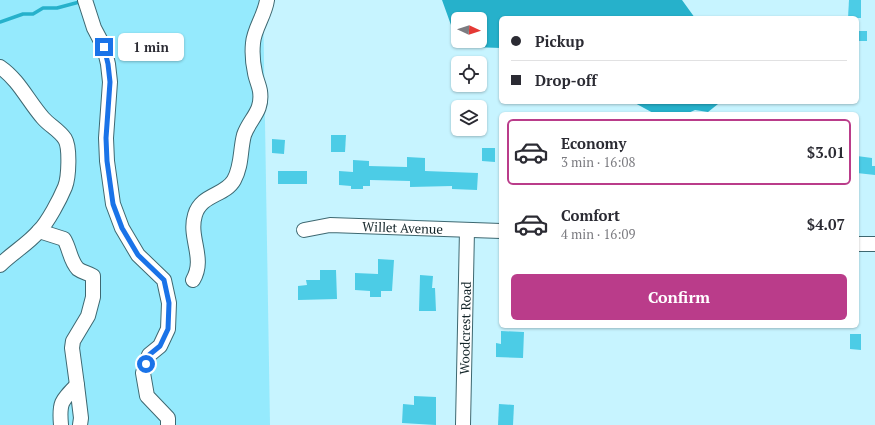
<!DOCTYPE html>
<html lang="en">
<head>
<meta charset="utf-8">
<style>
  :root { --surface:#fff; --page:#f2f2f3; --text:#2b2b33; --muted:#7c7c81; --line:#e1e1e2; --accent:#ba3c8a }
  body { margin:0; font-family:"PT Serif",serif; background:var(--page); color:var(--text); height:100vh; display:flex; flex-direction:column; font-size:15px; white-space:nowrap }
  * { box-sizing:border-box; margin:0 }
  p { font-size:13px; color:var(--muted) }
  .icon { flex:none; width:22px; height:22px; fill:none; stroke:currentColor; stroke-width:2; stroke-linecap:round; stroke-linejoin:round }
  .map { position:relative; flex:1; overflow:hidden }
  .panel { position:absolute; left:499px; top:112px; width:360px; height:216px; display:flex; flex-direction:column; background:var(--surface); border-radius:6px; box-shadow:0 1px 3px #0004 }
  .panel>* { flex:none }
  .guide { position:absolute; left:499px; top:16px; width:360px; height:88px; border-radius:6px; box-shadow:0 1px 3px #0004; display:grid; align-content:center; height:88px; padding:0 12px; background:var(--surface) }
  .needle { width:26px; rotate:93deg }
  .controls { position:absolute; left:451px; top:12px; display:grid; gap:8px }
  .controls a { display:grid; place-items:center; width:36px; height:36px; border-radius:6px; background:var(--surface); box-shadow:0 1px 3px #0004; font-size:20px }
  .end { position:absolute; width:18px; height:18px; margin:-9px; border:5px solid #1a73e8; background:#fff; box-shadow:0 0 0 2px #fff }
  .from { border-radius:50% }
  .bubble { position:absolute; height:28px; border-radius:6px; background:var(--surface); box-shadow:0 1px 3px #0004; font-size:13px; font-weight:600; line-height:28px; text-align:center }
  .guide b { display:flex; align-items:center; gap:14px; height:38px; font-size:15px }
  .guide b+b { border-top:1px solid var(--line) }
  .guide i { width:10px; height:10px; background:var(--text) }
  ul { padding:7px 0 0; list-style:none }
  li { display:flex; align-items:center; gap:12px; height:66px; margin:0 8px 6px; padding:0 4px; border:2px solid transparent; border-radius:6px }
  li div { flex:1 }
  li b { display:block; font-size:15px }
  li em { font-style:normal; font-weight:600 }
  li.active { border-color:var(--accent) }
  li>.icon { width:36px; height:36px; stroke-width:1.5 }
  .button { display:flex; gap:8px; margin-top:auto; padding:8px 12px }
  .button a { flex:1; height:46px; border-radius:6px; background:var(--accent); color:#fff; font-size:16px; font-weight:600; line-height:46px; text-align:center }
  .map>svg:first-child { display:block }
  .green { fill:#95eafd }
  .water { fill:#26b1cb }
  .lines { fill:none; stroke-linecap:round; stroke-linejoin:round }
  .stream { stroke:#26b1cb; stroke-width:3.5 }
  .building { fill:#4ccce6 }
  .minor-casing { stroke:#3e6871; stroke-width:16 }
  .minor { stroke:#fff; stroke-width:14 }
  .route { stroke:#1a73e8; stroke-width:5 }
  .labels { text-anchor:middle; stroke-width:3; stroke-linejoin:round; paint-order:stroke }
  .street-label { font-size:13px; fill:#132428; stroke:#fff }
</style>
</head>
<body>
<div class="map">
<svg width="875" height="425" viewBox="0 0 875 425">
  <rect width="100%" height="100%" fill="#c7f4ff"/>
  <polygon class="green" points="0,0 263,0 270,425 0,425"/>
  <g class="water">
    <polygon points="442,0 682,0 695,18 501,18 501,48 472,47 462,41 480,41 480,19 458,19 458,36 451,25"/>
    <polygon points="633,102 717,102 718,104 708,112 695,110 686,114 655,114"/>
  </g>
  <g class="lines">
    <polyline class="stream" points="0,22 23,14 33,14 43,8 57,8 83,1"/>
  </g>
  <g class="building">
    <polygon points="849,0 861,0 861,18 848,18"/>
    <rect x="857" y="31" width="10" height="10"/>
    <polygon points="331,135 346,135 345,152 331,152"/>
    <polygon points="272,139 285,140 284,154 272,153"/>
    <polygon points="482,148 495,148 495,162 482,161"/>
    <polygon points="857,156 872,158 872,166 875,166 875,175 857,173"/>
    <polygon points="407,157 425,158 425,171 478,173 477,190 452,189 452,186 410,187 410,181 370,180 370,186 363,186 363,189 351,189 351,186 339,185 339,171 353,172 353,160 369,161 369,166 407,167"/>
    <rect x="278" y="171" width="29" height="13"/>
    <polygon points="378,259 394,260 392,291 381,291 381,297 370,297 370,291 355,290 355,273 378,274"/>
    <polygon points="320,270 336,270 337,299 298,300 298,286 307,285 306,280 320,280"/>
    <polygon points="420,275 433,276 432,288 435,288 436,311 419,311"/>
    <polygon points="501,331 524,332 523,358 496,357 496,343 501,344"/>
    <polygon points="850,334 861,334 861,350 850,349"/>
    <polygon points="414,396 436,397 436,425 402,423 403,404 414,405"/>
    <polygon points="499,404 514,405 513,425 498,425"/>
  </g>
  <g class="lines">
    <g class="minor-casing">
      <g id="minor">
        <polyline points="85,0 94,28 104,47 108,64 110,82 106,138 107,161 113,204 122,228 138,255 164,280 169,303 168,329 160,346 149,355 143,373 147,396 168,418 168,425"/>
        <path d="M0,67c19,13 28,34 43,51 7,8 16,12 22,21 5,8 4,38 0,48 -5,12 -17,35 -26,44 -11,13 -27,22 -39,34"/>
        <path id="s1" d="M304,230l26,-5 171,6"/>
        <path d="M39,231l25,8c6,10 6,22 14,30 4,3 10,4 15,7v21l-5,19 -15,25 -1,7 5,37"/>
        <polyline points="857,244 875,244"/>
        <path d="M193,280c13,-22 -5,-42 2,-65 6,-21 30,-19 39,-35 8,-14 6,-30 10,-45 6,-17 19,-23 16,-44 -1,-6 -4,-12 -5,-18 -2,-9 -3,-20 -2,-30 1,-14 12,-28 14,-43"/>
        <path d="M61,425c-2,-22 0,-24 16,-40l4,33 -1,7"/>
        <path id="s2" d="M463,425l4,-195"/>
      </g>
    </g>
    <use href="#minor" class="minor"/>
  </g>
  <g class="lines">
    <polyline class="route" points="104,47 108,64 110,82 106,138 107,161 113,204 122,228 138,255 164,280 169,303 168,329 160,346 149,355 146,364"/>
  </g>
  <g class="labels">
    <g class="street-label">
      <text dy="5" stroke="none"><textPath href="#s1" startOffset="99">Willet Avenue</textPath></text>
      <text dy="5" stroke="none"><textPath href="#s2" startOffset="97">Woodcrest Road</textPath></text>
    </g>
  </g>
</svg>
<div class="controls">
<a><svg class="needle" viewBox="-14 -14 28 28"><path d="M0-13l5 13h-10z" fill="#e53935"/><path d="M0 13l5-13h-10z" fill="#7c7c81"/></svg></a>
<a><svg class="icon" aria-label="locate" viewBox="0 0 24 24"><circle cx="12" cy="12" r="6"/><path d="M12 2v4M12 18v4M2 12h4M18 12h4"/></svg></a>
<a><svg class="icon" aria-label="layers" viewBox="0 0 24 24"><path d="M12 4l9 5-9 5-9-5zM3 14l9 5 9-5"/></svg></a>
</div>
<i class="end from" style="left:146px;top:364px"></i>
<i class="end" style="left:104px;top:47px"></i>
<div class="bubble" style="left:118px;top:33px;width:66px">1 min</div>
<div class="guide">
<b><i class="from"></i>Pickup</b>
<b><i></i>Drop-off</b>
</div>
<section class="panel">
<ul>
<li class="active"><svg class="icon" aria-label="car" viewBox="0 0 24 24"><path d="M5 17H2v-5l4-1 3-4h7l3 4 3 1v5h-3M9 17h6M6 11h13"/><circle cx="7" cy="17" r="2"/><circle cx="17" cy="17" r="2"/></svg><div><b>Economy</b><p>3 min · 16:08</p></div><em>$3.01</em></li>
<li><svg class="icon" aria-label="car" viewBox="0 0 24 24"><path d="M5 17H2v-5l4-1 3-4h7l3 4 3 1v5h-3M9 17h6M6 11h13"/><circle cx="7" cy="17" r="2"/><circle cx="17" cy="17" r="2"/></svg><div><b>Comfort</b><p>4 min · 16:09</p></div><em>$4.07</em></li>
</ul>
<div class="button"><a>Confirm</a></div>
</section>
</div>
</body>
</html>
